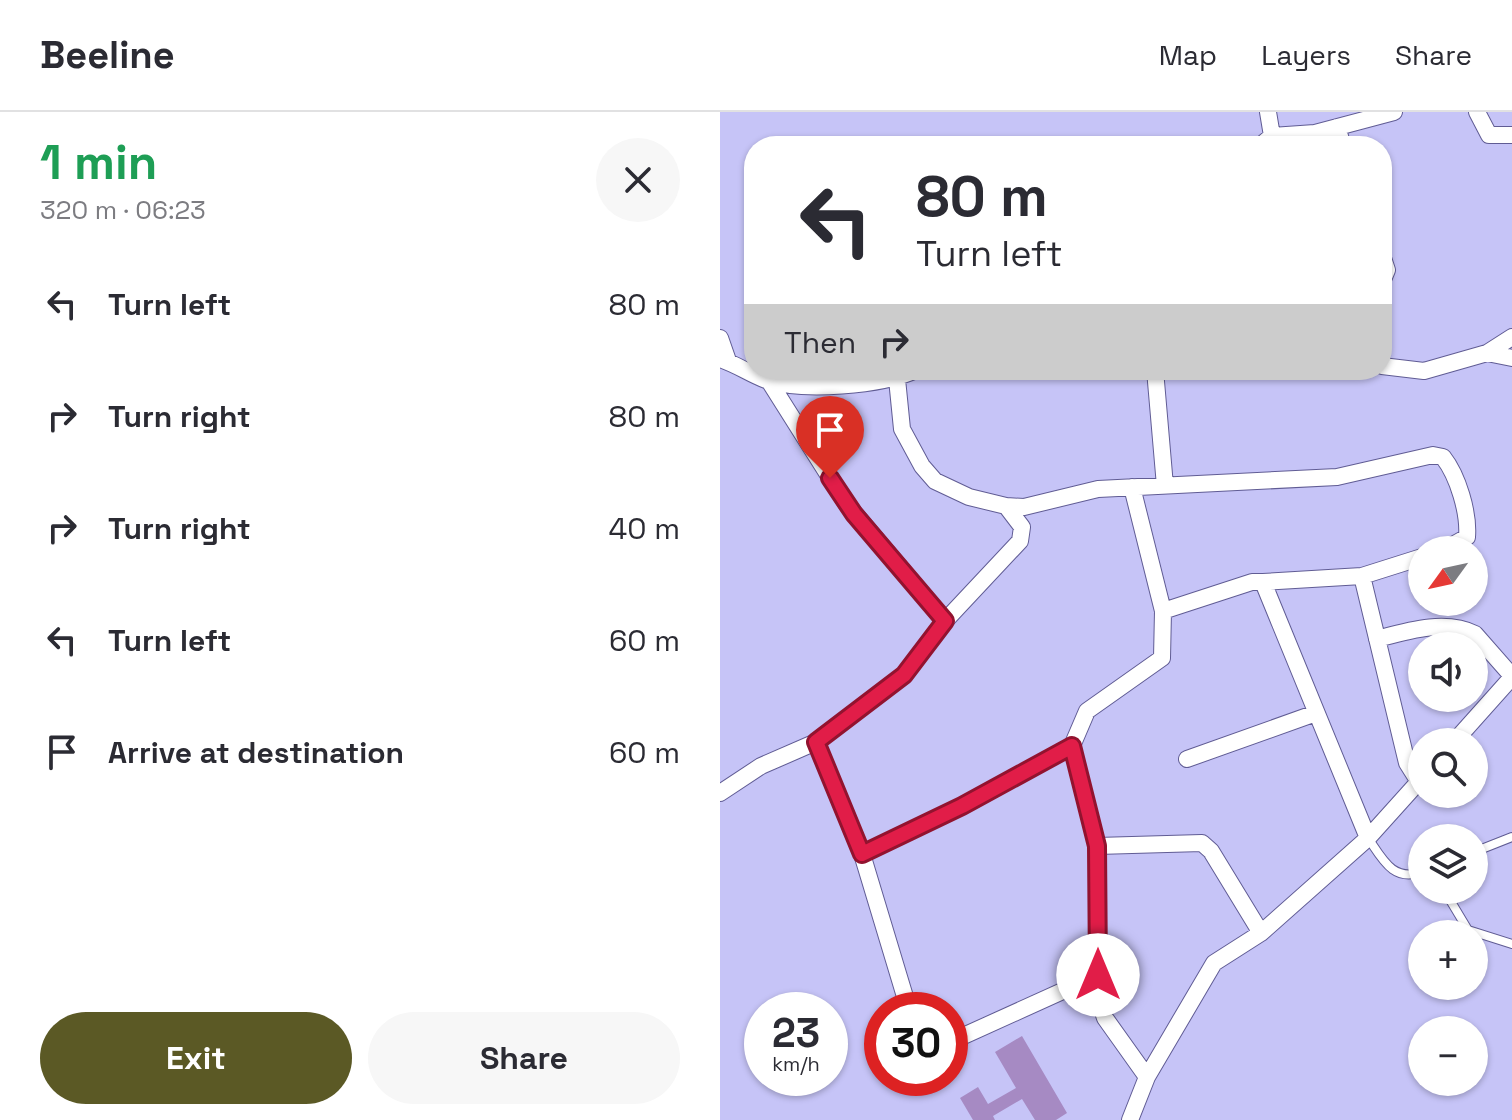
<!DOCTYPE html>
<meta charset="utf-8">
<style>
:root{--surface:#fff;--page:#f7f7f7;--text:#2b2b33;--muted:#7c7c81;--line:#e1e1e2;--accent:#5b5925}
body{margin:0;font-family:"Space Grotesk",sans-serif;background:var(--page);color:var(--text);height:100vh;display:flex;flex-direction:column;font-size:30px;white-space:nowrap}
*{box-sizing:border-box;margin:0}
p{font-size:26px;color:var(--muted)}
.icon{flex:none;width:44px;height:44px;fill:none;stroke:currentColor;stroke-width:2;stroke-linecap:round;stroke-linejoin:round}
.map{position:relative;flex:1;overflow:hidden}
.drawer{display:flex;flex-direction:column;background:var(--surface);width:720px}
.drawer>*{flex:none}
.hud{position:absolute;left:24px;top:24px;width:648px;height:244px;border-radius:32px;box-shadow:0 2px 6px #0004;background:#fff;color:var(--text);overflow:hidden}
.needle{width:52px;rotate:237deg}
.buttons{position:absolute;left:688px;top:424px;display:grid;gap:16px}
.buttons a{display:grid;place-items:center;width:80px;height:80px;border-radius:50%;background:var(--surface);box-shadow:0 2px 6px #0004;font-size:40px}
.speed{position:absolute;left:24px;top:880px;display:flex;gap:16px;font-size:40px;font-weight:700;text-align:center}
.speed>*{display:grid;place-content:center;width:104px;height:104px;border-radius:50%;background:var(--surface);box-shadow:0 2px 6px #0004;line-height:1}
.speed small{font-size:20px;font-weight:400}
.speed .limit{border:12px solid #d22;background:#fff;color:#111}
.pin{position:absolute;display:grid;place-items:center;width:68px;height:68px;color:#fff;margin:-82px -34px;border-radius:50% 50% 50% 0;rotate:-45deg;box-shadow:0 0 8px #0007}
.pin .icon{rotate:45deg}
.me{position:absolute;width:88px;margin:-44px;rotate:0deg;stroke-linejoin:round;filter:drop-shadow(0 0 6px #0008)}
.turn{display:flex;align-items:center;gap:28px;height:168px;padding:0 40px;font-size:36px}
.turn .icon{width:104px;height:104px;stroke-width:2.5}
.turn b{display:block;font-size:56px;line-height:68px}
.then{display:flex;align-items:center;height:76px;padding:0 40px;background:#0003;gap:16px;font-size:30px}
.round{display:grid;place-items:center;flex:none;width:84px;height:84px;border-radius:42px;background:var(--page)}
.headline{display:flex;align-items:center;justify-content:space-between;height:136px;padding:0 40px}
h1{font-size:48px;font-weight:700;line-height:60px;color:#1e9e55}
.action{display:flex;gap:16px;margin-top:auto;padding:16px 40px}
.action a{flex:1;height:92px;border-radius:48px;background:var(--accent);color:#fff;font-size:32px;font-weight:700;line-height:92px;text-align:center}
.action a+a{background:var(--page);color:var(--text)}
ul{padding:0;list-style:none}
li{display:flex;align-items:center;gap:24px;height:112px;padding:0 40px}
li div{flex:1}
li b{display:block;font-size:30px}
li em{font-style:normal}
header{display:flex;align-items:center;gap:48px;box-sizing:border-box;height:112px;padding:0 40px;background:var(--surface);border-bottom:2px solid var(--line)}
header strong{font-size:38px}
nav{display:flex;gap:44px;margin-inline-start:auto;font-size:28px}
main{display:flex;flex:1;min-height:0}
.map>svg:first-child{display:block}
.building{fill:#a68ac3}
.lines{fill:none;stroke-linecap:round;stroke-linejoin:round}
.lane-casing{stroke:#605c94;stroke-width:10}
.street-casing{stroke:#605c94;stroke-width:18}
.lane{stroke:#fff;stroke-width:8}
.street{stroke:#fff;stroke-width:16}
.route-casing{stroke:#92132f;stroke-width:20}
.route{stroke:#e11d48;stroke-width:14}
</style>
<header>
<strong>Beeline</strong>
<nav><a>Map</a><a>Layers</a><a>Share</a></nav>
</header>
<main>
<section class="drawer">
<div class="headline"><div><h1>1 min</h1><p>320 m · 06:23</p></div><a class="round"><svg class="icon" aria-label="close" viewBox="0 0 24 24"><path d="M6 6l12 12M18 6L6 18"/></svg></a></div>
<ul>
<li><svg class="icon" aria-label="left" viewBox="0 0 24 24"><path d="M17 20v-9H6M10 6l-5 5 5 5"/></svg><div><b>Turn left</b></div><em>80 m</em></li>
<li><svg class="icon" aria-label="right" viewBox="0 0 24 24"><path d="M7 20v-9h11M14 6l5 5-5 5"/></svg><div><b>Turn right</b></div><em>80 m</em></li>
<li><svg class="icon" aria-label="right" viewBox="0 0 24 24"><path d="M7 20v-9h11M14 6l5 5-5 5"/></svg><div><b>Turn right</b></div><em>40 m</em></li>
<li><svg class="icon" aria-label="left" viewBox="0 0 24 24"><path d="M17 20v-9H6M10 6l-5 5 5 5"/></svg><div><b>Turn left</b></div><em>60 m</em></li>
<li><svg class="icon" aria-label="arrive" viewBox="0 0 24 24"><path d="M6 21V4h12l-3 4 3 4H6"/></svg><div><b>Arrive at destination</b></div><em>60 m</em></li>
</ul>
<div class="action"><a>Exit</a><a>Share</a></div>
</section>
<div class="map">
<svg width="792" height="1008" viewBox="0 0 792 1008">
<rect width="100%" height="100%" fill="#c6c4f7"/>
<path class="building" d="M302,924L347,1001L336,1008H315L302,987L273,1004L275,1008H253L240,986L258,975L268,992L296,976L275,940Z"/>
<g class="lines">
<defs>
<path id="lane" d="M648,726C663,748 673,770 702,760
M754,740L792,725
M724,778L748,818L792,832"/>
<path id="street" d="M757,0L769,23H792
M617,15L623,34
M552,24L595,21L674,0
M540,34L552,24L548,0
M662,143L667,158L662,170
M0,226L8,249
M767,241L792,225
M0,247C16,252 30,262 46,268C83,280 161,274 196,258
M662,254L704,259L767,241L792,246
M435,258L445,374
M177,267L182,317L202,354L215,369L249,385L286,394L304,395L378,377L617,365L713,343L723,345C738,364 749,401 747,425L724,438
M49,269L126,391L225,509
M412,375L443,499
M642,464L687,651L699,670
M543,470L642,464L702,445
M657,527C687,519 725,507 755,522L792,564
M96,630L142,742L189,898
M734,630L792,565
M467,647L596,601
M0,681L41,654L96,630L184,563L225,509L300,429L302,415L286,394
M377,734L482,731L491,739L541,821
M142,742L242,694L352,634
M230,930L378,863
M427,965L385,906L377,882V734L352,634L367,599L442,546L443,499L532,470H543L648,726
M410,1008L427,965L494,851L541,821L648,726L702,666"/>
</defs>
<use href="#lane" class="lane-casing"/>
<use href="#street" class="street-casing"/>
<use href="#lane" class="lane"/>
<use href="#street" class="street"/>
</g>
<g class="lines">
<defs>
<path id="route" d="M110,366L134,402L225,509L184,563L96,630L142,742L242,694L352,634L377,734L378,863"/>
</defs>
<use href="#route" class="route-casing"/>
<use href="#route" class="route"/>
</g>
</svg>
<div class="buttons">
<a><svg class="needle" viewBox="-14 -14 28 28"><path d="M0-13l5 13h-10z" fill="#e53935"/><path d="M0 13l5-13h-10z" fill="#7c7c81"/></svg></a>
<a><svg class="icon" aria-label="sound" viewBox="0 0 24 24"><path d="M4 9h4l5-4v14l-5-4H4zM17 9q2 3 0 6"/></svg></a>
<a><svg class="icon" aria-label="search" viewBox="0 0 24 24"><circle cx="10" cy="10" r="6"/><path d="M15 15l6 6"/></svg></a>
<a><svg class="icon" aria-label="layers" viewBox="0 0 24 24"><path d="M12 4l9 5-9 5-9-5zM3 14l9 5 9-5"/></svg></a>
<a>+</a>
<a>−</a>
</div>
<div class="speed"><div>23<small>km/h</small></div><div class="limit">30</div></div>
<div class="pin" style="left:110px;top:366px;background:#d93025"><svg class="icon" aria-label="arrive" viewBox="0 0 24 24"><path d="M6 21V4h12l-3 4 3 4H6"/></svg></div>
<svg class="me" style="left:378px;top:863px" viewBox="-20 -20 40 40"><circle r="19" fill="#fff"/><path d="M0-13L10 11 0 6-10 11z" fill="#e11d48"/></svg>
<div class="hud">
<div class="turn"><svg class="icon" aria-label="left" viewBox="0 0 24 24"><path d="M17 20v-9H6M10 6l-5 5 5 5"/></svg><div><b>80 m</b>Turn left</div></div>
<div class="then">Then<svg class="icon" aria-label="right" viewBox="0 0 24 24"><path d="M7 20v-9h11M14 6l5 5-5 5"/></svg></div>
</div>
</div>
</main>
